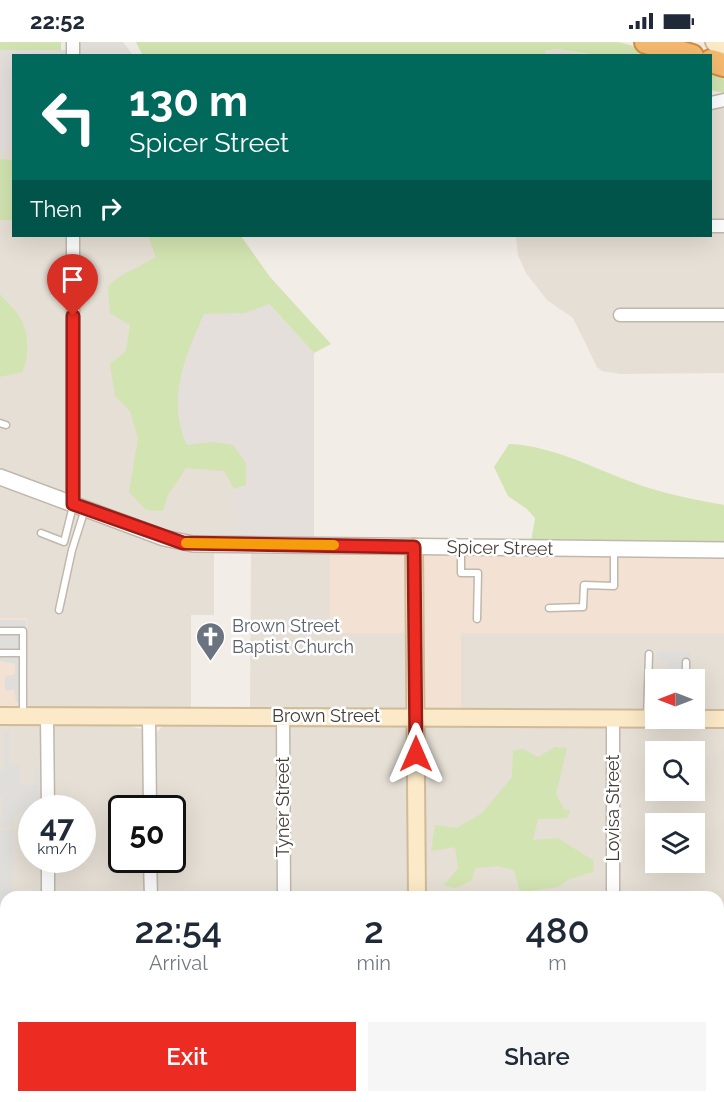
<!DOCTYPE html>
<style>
:root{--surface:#fff;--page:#f6f6f7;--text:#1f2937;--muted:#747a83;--accent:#ec2c23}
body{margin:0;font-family:Raleway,sans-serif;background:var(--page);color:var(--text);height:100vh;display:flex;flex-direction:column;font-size:22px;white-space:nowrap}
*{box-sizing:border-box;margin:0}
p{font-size:20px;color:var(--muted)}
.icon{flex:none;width:33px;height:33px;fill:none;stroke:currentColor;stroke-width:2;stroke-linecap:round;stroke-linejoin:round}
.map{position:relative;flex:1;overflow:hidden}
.panel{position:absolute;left:0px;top:849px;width:724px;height:212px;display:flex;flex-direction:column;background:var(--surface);border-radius:18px 18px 0 0;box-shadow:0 6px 24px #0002}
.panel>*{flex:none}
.hud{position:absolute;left:12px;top:12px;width:700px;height:183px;border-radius:0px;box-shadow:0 6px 24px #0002;background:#00695c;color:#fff;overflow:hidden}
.needle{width:39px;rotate:270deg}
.controls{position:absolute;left:645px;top:627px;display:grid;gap:12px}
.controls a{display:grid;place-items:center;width:60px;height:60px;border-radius:0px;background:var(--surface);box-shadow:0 6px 24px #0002;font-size:30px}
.speed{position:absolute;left:18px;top:753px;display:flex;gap:12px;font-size:30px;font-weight:700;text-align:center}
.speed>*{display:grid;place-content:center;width:78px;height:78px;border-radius:50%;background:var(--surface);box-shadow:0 6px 24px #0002;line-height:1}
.speed small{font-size:15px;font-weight:400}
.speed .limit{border:3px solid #111;border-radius:9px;background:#fff;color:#111}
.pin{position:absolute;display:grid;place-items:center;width:51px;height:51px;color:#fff;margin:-62px -26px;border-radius:50% 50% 50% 0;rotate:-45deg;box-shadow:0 0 6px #0007}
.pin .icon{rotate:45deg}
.me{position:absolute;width:66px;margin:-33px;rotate:0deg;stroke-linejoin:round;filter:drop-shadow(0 0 4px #0008)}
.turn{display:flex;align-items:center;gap:21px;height:126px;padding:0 18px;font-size:27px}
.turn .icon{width:78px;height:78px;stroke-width:2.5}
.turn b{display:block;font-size:42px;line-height:51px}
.then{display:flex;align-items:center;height:57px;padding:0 18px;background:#0003;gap:12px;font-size:22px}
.eta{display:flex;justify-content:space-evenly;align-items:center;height:102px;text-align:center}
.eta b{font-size:36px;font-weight:600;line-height:42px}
.primary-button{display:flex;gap:12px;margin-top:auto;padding:12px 18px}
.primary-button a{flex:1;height:69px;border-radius:0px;background:var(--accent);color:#fff;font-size:24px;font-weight:600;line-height:69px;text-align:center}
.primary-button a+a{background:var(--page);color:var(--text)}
.status{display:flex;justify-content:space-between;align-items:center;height:42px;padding:0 30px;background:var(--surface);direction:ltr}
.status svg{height:16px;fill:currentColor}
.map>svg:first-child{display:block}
.residential{fill:#e6dfd5;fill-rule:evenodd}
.commercial{fill:#f3e2d3}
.industrial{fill:#e4dfdb}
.green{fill:#d2e4b1}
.parking{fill:#e0dedb}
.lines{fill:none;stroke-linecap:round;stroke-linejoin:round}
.service-casing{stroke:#c0b7ad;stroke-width:9}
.minor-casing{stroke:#c0b7ad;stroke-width:15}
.tertiary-casing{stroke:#c0b7ad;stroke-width:18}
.secondary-casing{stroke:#cfbb98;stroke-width:20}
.motorway-casing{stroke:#d38d3f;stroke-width:26}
.service{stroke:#fff;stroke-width:6}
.minor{stroke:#fff;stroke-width:12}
.tertiary{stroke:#fff;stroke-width:15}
.secondary{stroke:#fbe9c7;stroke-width:16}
.motorway{stroke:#f5ba6f;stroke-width:22}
.route-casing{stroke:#991d17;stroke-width:15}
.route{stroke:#ec2c23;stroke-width:10}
.slow{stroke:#f59e0b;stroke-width:10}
.labels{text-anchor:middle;stroke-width:5;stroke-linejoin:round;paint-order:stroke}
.street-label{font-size:18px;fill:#443d36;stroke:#fff}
.worship-label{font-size:18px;fill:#5b616d;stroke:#fff;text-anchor:start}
</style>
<div class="status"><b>22:52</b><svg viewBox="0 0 49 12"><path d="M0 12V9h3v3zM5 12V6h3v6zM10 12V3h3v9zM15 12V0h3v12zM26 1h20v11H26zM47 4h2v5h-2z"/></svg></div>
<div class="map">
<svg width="724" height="1060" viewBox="0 0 724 1060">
<rect width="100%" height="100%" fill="#f2ede6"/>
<path class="residential" d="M558,7L596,14H520Z
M724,65V180H711V68Z
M0,106H13L14,194H67L68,446L62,451L0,429Z
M711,187H724V268L619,278L724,279V331L620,332L602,329L597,325L573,276L547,258L526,231L518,213L516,194H711Z
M78,194H164L234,411V497L180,494L82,458L80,454Z
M0,444L169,505L214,510V573H191V667L28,668L27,576H0Z
M251,510H330V590L408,591V665L403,668H250Z
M461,591H724V669H695L694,638H656L655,669L461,668Z
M0,681H36L41,687L42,766H32V818H43V855H6V897H0Z
M57,681H113L142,687L144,766H122V818H144V855H53V818H82V766H52V685Z
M195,682L273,683L276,687L277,855H156V818H172V766H156L155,692L163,684Z
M426,682L604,684L606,690L607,855H421L422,684Z
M291,683H405L408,686L409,855H289V685Z
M724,683V889H719L718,855H618V687L621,684ZM656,710H694V748H656ZM656,782H694V820H656Z
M718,902L722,906L724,1060H528V1055L718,1054Z
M0,910H6V1054H145V1060H0Z
M411,1054V1060H158V1055Z
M423,1055H523V1060H423Z"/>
<path class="commercial" d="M330,510L406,514L408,591H330Z
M426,512L724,515V591H461V668L424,667L420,516Z
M0,576H27L28,668L0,667Z"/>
<path class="industrial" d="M78,0H123L133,13L78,14Z
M0,8H67V13L14,14L13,106H0Z
M265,258L314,311V498L234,497V412L168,411L167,259Z"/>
<path class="green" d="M0,0H61V8H0Z
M136,0H618L670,13H595L558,7L545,9V14H186C171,10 159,13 143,14Z
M711,25L724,29V51L711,48Z
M0,117L13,118V178H0Z
M148,194H241L270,235L331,302L314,311L269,262L245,271L204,272C185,314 166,358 187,403L212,400L233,403L246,421V443L234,447L224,429L186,426L168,453L163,469L146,468L129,450L138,396L130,369L115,354L110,322L126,309L130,283L110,271L108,245C120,231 139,226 156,215Z
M0,252C6,260 14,266 19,274C29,289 30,315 22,330L0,335Z
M509,402C552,404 589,424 629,439C659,451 692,457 724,463V502L531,500L535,476L527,467L508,454L494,425Z
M555,705L567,706L556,752L564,767L570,769L567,776L538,777L533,798L558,796L594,819L593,830L569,837L558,845L520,850L514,828L496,824L476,826L471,839L455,846L444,843L458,826L455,805L431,809L435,783L457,786L482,771L512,735L513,709L523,707L538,715Z
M719,1015L724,1016V1060H694L693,1055L718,1054Z
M205,1054H359V1055L354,1060H198Z
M538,1054H648V1055L643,1060H538Z
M450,1055V1054L486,1055L485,1060H452Z"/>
<path class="parking" d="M0,578H26L27,660H16L14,648H5V635L15,632V622L0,619Z
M691,609L689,637H667V618L657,617V610Z
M4,688L9,689V722H20V743H34L35,727H39L40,766H32L31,771L13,772V785H0L3,753H0V728H4Z
M0,788H13L12,855H6V871L0,869Z
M0,946H6V969H0Z"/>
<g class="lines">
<defs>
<path id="service" d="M0,381L6,383
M41,491L64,500L73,464
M461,505V531H478L477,577
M549,566L583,565L584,543L614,544V507
M59,568L72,508L85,467
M0,589H23V611
M0,611H23V674
M686,638V620
M647,676L649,612"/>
<path id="minor" d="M73,0V14
M711,61L724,58
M711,184H724
M73,194V462
M620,273H724
M283,674L284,855
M47,675L48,766
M149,676L150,766
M48,818V855
M150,818L151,855
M613,855V677
M718,895H724
M0,902H6
M152,1054V1060
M525,1054V1060"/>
<path id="tertiary" d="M0,435L164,496L193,502L724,508"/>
<path id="secondary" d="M714,0L724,13
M414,505L417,855
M0,674L724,677
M418,1054V1060"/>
<path id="motorway" d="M646,0L692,14
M711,19L724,23"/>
</defs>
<use href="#service" class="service-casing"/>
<use href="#minor" class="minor-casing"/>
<use href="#tertiary" class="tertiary-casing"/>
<use href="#secondary" class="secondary-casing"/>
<use href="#motorway" class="motorway-casing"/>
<use href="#service" class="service"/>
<use href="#minor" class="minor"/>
<use href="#tertiary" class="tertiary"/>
<use href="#secondary" class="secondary"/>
<use href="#motorway" class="motorway"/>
</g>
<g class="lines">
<defs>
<path id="route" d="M73,274V462L183,501L414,505L416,712"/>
</defs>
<use href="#route" class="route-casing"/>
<use href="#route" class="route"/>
<path class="slow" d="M186,501L334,503"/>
</g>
<defs>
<symbol id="church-pin" viewBox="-11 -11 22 30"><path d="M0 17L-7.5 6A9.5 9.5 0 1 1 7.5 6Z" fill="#6b7280" stroke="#fff"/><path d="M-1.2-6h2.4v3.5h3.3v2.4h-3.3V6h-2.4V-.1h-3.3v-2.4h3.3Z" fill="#fff"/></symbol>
</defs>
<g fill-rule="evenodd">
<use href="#church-pin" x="194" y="578" width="33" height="45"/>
</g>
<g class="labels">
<g class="street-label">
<text transform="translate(500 506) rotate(1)" y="6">Spicer Street</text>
<text x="326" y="680">Brown Street</text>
<text transform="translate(283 765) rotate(-90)" y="6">Tyner Street</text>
<text transform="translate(613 766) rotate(-90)" y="6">Lovisa Street</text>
</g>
<g class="worship-label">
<text x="232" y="590">Brown Street<tspan x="232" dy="21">Baptist Church</tspan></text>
</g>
</g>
</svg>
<div class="controls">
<a><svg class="needle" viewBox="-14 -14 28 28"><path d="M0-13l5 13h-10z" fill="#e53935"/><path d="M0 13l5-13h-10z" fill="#747a83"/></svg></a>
<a><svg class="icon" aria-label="search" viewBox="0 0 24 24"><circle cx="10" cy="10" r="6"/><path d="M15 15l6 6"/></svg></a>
<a><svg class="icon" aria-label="layers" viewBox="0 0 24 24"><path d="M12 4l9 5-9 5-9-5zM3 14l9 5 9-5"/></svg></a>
</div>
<div class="speed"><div>47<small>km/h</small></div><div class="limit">50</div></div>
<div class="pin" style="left:73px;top:274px;background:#d93025"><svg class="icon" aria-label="arrive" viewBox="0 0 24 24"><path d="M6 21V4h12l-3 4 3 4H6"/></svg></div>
<svg class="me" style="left:416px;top:712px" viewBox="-20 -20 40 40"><path d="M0-17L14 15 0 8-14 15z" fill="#ec2c23" stroke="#fff" stroke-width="4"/></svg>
<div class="hud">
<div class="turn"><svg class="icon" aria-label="left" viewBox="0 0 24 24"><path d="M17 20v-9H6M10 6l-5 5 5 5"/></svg><div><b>130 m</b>Spicer Street</div></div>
<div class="then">Then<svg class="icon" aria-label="right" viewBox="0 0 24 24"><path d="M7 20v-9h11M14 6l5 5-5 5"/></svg></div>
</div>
<section class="panel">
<div class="eta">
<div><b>22:54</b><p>Arrival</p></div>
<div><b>2</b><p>min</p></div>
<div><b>480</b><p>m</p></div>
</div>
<div class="primary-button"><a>Exit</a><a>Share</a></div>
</section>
</div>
